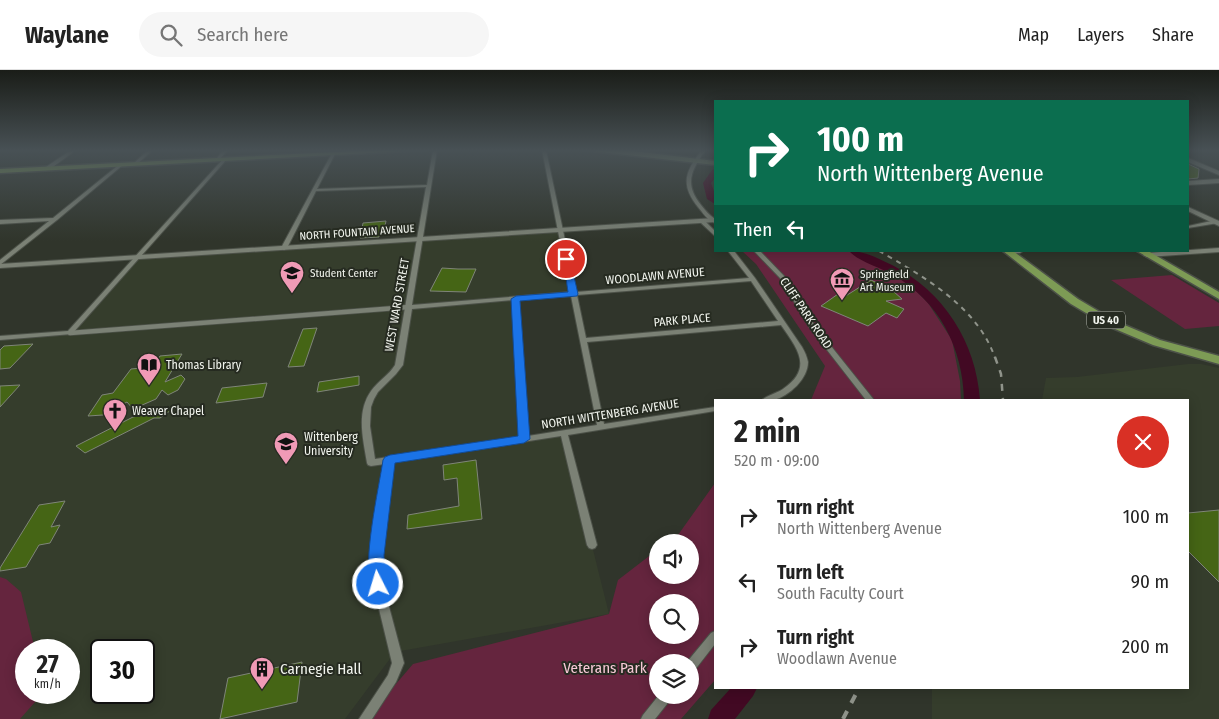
<!DOCTYPE html>
<meta charset="utf-8">
<style>
:root{--surface:#fff;--page:#f6f6f6;--text:#222;--muted:#767676;--line:#e0e0e0}
body{margin:0;font-family:"Fira Sans Condensed",sans-serif;background:var(--page);color:var(--text);height:100vh;display:flex;flex-direction:column;font-size:19px;white-space:nowrap}
*{box-sizing:border-box;margin:0}
p{font-size:16px;color:var(--muted)}
.icon{flex:none;width:28px;height:28px;fill:none;stroke:currentColor;stroke-width:2;stroke-linecap:round;stroke-linejoin:round}
.map{position:relative;flex:1;overflow:hidden}
.drawer{position:absolute;left:714px;top:329px;width:475px;height:290px;display:flex;flex-direction:column;background:var(--surface);border-radius:0px;box-shadow:0 2px 12px #0003}
.drawer>*{flex:none}
.banner{position:absolute;left:714px;top:30px;width:475px;height:152px;border-radius:0px;box-shadow:0 2px 12px #0003;background:#0b6e4f;color:#fff;overflow:hidden}
.fabs{position:absolute;left:649px;top:464px;display:grid;gap:10px}
.fabs a{display:grid;place-items:center;width:50px;height:50px;border-radius:50%;background:var(--surface);box-shadow:0 2px 12px #0003;font-size:25px}
.speed{position:absolute;left:15px;top:569px;display:flex;gap:10px;font-size:25px;font-weight:700;text-align:center}
.speed>*{display:grid;place-content:center;width:65px;height:65px;border-radius:50%;background:var(--surface);box-shadow:0 2px 12px #0003;line-height:1}
.speed small{font-size:12px;font-weight:400}
.speed .limit{border:2px solid #111;border-radius:8px;background:#fff;color:#111}
.pin{position:absolute;display:grid;place-items:center;width:42px;height:42px;color:#fff;margin:-21px;border:2px solid #fff;border-radius:50%;box-shadow:0 1px 5px #0007}
.me{position:absolute;width:55px;margin:-28px;rotate:355deg;stroke-linejoin:round;filter:drop-shadow(0 0 4px #0008)}
.turn{display:flex;align-items:center;gap:18px;height:105px;padding:0 20px;font-size:22px}
.turn .icon{width:65px;height:65px;stroke-width:2.5}
.turn b{display:block;font-size:35px;line-height:42px}
.then{display:flex;align-items:center;height:48px;padding:0 20px;background:#0003;gap:10px;font-size:19px}
.round{display:grid;place-items:center;flex:none;width:52px;height:52px;border-radius:26px;background:var(--page)}
.summary{display:flex;align-items:center;justify-content:space-between;height:85px;padding:0 20px}
h1{font-size:30px;font-weight:700;line-height:38px}
ul{padding:0;list-style:none}
li{display:flex;align-items:center;gap:15px;height:65px;padding:0 20px}
li div{flex:1}
li b{display:block;font-size:19px}
li em{font-style:normal}
header{display:flex;align-items:center;gap:30px;box-sizing:border-box;height:70px;padding:0 25px;background:var(--surface);border-bottom:1px solid var(--line)}
header strong{font-size:24px}
nav{display:flex;gap:28px;margin-inline-start:auto;font-size:18px}
.search{width:350px;height:45px;background:var(--page);display:flex;align-items:center;gap:12px;box-sizing:border-box;padding:0 18px;border-radius:28px;color:var(--muted);font-size:19px}
.map>svg:first-child{display:block}
.built{fill:#353d2c;fill-rule:evenodd}
.green{fill:#65253e;fill-rule:evenodd}
.lines{fill:none;stroke-linecap:round;stroke-linejoin:round}
.river{fill:#420923;fill-rule:evenodd}
.building{fill:#456515;stroke:#7f8579}
.pedestrian-casing{stroke:#4c5148;stroke-width:6}
.minor-casing{stroke:#4c5148;stroke-width:2}
.tertiary-casing{stroke:#4c5148;stroke-width:2}
.secondary-casing{stroke:#4c5148;stroke-width:3}
.primary-casing{stroke:#4c5148;stroke-width:3}
.pedestrian{stroke:#7b8175;stroke-width:4.5}
.minor{fill:#7b8175;fill-rule:evenodd}
.tertiary{fill:#7b8175;fill-rule:evenodd}
.secondary{fill:#7c8e65;fill-rule:evenodd}
.primary{fill:#7d9b55;fill-rule:evenodd}
.rail-far2{stroke:#8f938a;stroke-width:2;stroke-dasharray:5 5;stroke-linecap:butt}
.rail-far1{stroke:#8f938a;stroke-width:2.5;stroke-dasharray:7 7;stroke-linecap:butt}
.rail{stroke:#8f938a;stroke-width:4;stroke-dasharray:9 9;stroke-linecap:butt}
.route{fill:#1a73e8;stroke:#114b97}
.labels{text-anchor:middle;stroke-width:4;stroke-linejoin:round;paint-order:stroke}
.far-street-label{font-size:11px;fill:#f2f5ee;stroke:#262b21}
.far-poi-label{font-size:11px;fill:#f2f5ee;stroke:#262b21;text-anchor:start}
.shield{fill:#262b21;stroke:#b5b8b0;stroke-width:1}
.shield-label{font-size:11px;font-weight:bold;fill:#f2f5ee}
.street-label{font-size:12px;fill:#f2f5ee;stroke:#262b21}
.poi-label{font-size:12px;fill:#f2f5ee;stroke:#262b21;text-anchor:start}
.near-park-label{font-size:15px;fill:#f8c9d7;stroke:#262b21}
.near-poi-label{font-size:15px;fill:#f2f5ee;stroke:#262b21;text-anchor:start}
</style>
<header>
<strong>Waylane</strong>
<div class="search"><svg class="icon" aria-label="search" viewBox="0 0 24 24"><circle cx="10" cy="10" r="6"/><path d="M15 15l6 6"/></svg>Search here</div>
<nav><a>Map</a><a>Layers</a><a>Share</a></nav>
</header>
<div class="map">
<svg width="1219" height="649" viewBox="0 0 1219 649">
<rect width="100%" height="100%" fill="#30352b"/>
<path class="built" d="M560,160L574,224L516,229L524,369L564,363L609,544L395,582L345,649H0V268L70,263L137,187ZM26,580H69V622H26ZM101,580H144V622H101Z
M1188,294H1201L1219,298V649H932V618H1188V330H1042L1046,308L1077,307Z"/>
<path class="green" d="M742,181H849L892,203L910,215L928,233L952,270L960,311L961,330H811L825,296L756,194Z
M1172,205L1219,233V256L1185,259L1111,210Z
M715,413V610L681,649H366L413,594L609,544L618,510L657,480L658,505H690V472H668L678,465ZM658,532H690V565H658ZM658,592H690V625H658Z
M0,507L6,509L21,522L35,580H26V622L43,623L20,649H0Z"/>
<g class="lines">
<path class="river" d="M715,99V108L711,113L715,124V134L707,129L703,113L712,100Z
M849,181C865,181 877,188 892,195C944,222 976,272 980,330H964C963,278 939,231 893,205C880,197 859,192 849,181Z
M731,618H757L753,626L735,649H708L711,640Z"/>
</g>
<path class="building" d="M1188,94L1199,99L1198,108L1188,109Z
M386,151L384,160H381L379,167L360,168L363,153Z
M442,198L458,199H476L466,222L430,221Z
M871,210L893,221L902,229L886,231L904,239L897,248L886,243L868,256L821,236L838,224L844,227Z
M317,258L304,296L288,297L303,259Z
M33,274L10,298L0,299V280L4,276Z
M182,284L165,312L181,305L185,309L178,320L168,325L162,320L156,329L133,339L127,332L103,345L88,346L102,325L113,323L131,299L153,297L160,286Z
M359,306V315L317,322L319,312Z
M267,313L263,327L216,333L222,318Z
M20,315L0,337V316Z
M174,338L160,348H154L85,383L76,376L133,347Z
M476,390L482,449L407,459L408,445L459,436L457,408L444,410L443,395Z
M65,431L51,457L60,455L50,473L39,475L26,497L0,501V498L39,435Z
M1219,440V512L1188,481V443Z
M302,592L297,632L220,649L228,608Z"/>
<g class="lines">
<defs>
<path id="pedestrian" d="M70,263L409,237"/>
<path id="minor" d="M71,80H76L50,99H46V97Z
M148,80H153L136,95H134V93Z
M223,80H228L219,90H217V88Z
M433,80H437L412,235L570,222L542,80H546L576,222L749,208L728,181H734L755,208L802,277C805,282 807,287 808,292C808,309 789,326 774,330C771,331 766,330 762,330C768,325 777,323 783,319C814,298 797,278 781,255L587,272L604,354L715,337V341L568,365L597,475L595,478L592,479L589,478L587,475L561,366L394,392L380,494L383,514L404,593L396,612L372,649H359L388,605L392,593L373,514L370,494L385,394L371,396L368,395L367,393C363,369 356,342 371,321C378,311 389,305 395,295L426,117L316,121L287,178L284,180L281,178L332,83L335,84L317,119L427,115ZM751,211L778,251L586,268L577,225ZM571,226L597,355L528,366L519,230ZM513,230L520,367L375,389L370,356L371,337L374,329L378,322L396,304L403,295L412,239Z
M702,80H706C691,100 684,114 701,135C705,140 709,145 715,149V153C707,150 703,143 698,137C680,115 685,101 702,80Z
M224,88L227,89L72,264L0,270V266L68,261Z
M121,93L124,94L57,150L0,195V190L49,151L0,154V150L53,148Z
M700,150H704L715,161V166L700,152Z
M1216,150L1219,152L1218,153L1188,158V156Z
M754,181H760L784,206L815,256L874,330H866L810,258L780,208Z
M1006,181H1023L1020,183L1008,184L1006,183Z
M715,561V574L694,601L690,602V592H687L711,563Z
M659,625H673L671,629L655,649H641L643,645Z"/>
<path id="tertiary" d="M1188,88L1219,101V105L1188,92Z
M1219,109V113L1188,115V111Z
M1188,137L1219,151V156L1188,141Z
M715,148V152L0,198V194Z
M1219,178V182L1147,187L1143,185L1147,183Z"/>
<path id="secondary" d="M583,80H625L715,91V95Z"/>
<path id="primary" d="M373,80H426L0,103V99Z
M1003,181H1013L1078,229L1115,251L1160,270L1219,286V294L1153,275L1108,256L1071,234Z
M1137,181H1148L1219,222V229Z"/>
</defs>
<use href="#pedestrian" class="pedestrian-casing"/>
<use href="#minor" class="minor-casing"/>
<use href="#tertiary" class="tertiary-casing"/>
<use href="#secondary" class="secondary-casing"/>
<use href="#primary" class="primary-casing"/>
<use href="#pedestrian" class="pedestrian"/>
<use href="#minor" class="minor"/>
<use href="#tertiary" class="tertiary"/>
<use href="#secondary" class="secondary"/>
<use href="#primary" class="primary"/>
<path class="rail-far2" d="M879,181C923,206 978,237 995,288"/>
<path class="rail-far1" d="M995,287L1001,304L1003,330"/>
<path class="rail" d="M843,649L859,618"/>
</g>
<linearGradient id="sky" x2="0" y2="1"><stop stop-color="#1a1d18"/><stop offset="0.47" stop-color="#485155"/><stop offset="1" stop-color="#485155" stop-opacity="0"/></linearGradient>
<rect width="1219" height="171" fill="url(#sky)"/>
<path class="route" d="M563,187L570,189L578,224L577,226L520,231L530,369L524,373L395,393L384,485L385,514L383,519L378,521L372,519C361,495 379,418 383,390L385,387L390,385L518,366L511,229L516,226L568,222Z"/>
<defs>
<symbol id="university-pin" viewBox="-11 -11 22 30"><path d="M0 17L-7.5 6A9.5 9.5 0 1 1 7.5 6Z" fill="#f09ab6" stroke="#262b21"/><path d="M0-5L7-2L0 1L-7-2ZM-4 1L0 2.5L4 1V4Q0 6-4 4Z" fill="#111"/></symbol>
<symbol id="museum-pin" viewBox="-11 -11 22 30"><path d="M0 17L-7.5 6A9.5 9.5 0 1 1 7.5 6Z" fill="#f09ab6" stroke="#262b21"/><path d="M0-6L6-3V-2H-6V-3ZM-5-1h2V3h-2ZM-1-1h2V3h-2ZM3-1h2V3H3ZM-6 4H6V6H-6Z" fill="#111"/></symbol>
<symbol id="library-pin" viewBox="-11 -11 22 30"><path d="M0 17L-7.5 6A9.5 9.5 0 1 1 7.5 6Z" fill="#f09ab6" stroke="#262b21"/><path d="M-6-4Q-3-5.5-.7-3.5V5Q-3 3-6 4ZM6-4Q3-5.5 .7-3.5V5Q3 3 6 4Z" fill="#111"/></symbol>
<symbol id="church-pin" viewBox="-11 -11 22 30"><path d="M0 17L-7.5 6A9.5 9.5 0 1 1 7.5 6Z" fill="#f09ab6" stroke="#262b21"/><path d="M-1.2-6h2.4v3.5h3.3v2.4h-3.3V6h-2.4V-.1h-3.3v-2.4h3.3Z" fill="#111"/></symbol>
<symbol id="building-pin" viewBox="-11 -11 22 30"><path d="M0 17L-7.5 6A9.5 9.5 0 1 1 7.5 6Z" fill="#f09ab6" stroke="#262b21"/><path d="M-4-6H4V6H1V3H-1V6H-4ZM-2.5-4.3h1.7v1.8h-1.7ZM.8-4.3h1.7v1.8H.8ZM-2.5-1h1.7V.8h-1.7ZM.8-1h1.7V.8H.8Z" fill="#111"/></symbol>
</defs>
<g fill-rule="evenodd">
<use href="#university-pin" x="278" y="189" width="28" height="38"/>
<use href="#museum-pin" x="828" y="196" width="28" height="38"/>
<use href="#library-pin" x="135" y="281" width="28" height="38"/>
<use href="#church-pin" x="101" y="327" width="28" height="38"/>
<use href="#university-pin" x="272" y="360" width="28" height="38"/>
<use href="#building-pin" x="248" y="585" width="28" height="38"/>
</g>
<g class="labels">
<g class="far-street-label">
<text transform="translate(357 162) rotate(-4)" y="4">NORTH FOUNTAIN AVENUE</text>
</g>
<g class="far-poi-label">
<text x="310" y="207">Student Center</text>
<text x="860" y="208">Springfield<tspan x="860" dy="13">Art Museum</tspan></text>
</g>
<rect class="shield" x="1087" y="241.5" width="38" height="17" rx="4"/>
<g class="shield-label">
<text x="1106" y="254">US 40</text>
</g>
<g class="street-label">
<text transform="translate(655 206) rotate(-5)" y="4">WOODLAWN AVENUE</text>
<text transform="translate(397 235) rotate(-80)" y="4">WEST WARD STREET</text>
<text transform="translate(806 243) rotate(56)" y="4">CLIFF PARK ROAD</text>
<text transform="translate(682 250) rotate(-5)" y="4">PARK PLACE</text>
<text transform="translate(610 344) rotate(-9)" y="4">NORTH WITTENBERG AVENUE</text>
</g>
<g class="poi-label">
<text x="166" y="299">Thomas Library</text>
<text x="132" y="345">Weaver Chapel</text>
<text x="304" y="371">Wittenberg<tspan x="304" dy="14">University</tspan></text>
</g>
<g class="near-park-label">
<text x="605" y="603">Veterans Park</text>
</g>
<g class="near-poi-label">
<text x="280" y="604">Carnegie Hall</text>
</g>
</g>
</svg>
<div class="fabs">
<a><svg class="icon" aria-label="sound" viewBox="0 0 24 24"><path d="M4 9h4l5-4v14l-5-4H4zM17 9q2 3 0 6"/></svg></a>
<a><svg class="icon" aria-label="search" viewBox="0 0 24 24"><circle cx="10" cy="10" r="6"/><path d="M15 15l6 6"/></svg></a>
<a><svg class="icon" aria-label="layers" viewBox="0 0 24 24"><path d="M12 4l9 5-9 5-9-5zM3 14l9 5 9-5"/></svg></a>
</div>
<div class="speed"><div>27<small>km/h</small></div><div class="limit">30</div></div>
<div class="pin" style="left:566px;top:189px;background:#d93025"><svg class="icon" aria-label="arrive" viewBox="0 0 24 24"><path d="M6 21V4h12l-3 4 3 4H6"/></svg></div>
<svg class="me" style="left:378px;top:514px" viewBox="-20 -20 40 40"><circle r="17" fill="#1a73e8" stroke="#fff" stroke-width="3"/><path d="M0-11L8 9 0 5-8 9z" fill="#fff"/></svg>
<div class="banner">
<div class="turn"><svg class="icon" aria-label="right" viewBox="0 0 24 24"><path d="M7 20v-9h11M14 6l5 5-5 5"/></svg><div><b>100 m</b>North Wittenberg Avenue</div></div>
<div class="then">Then<svg class="icon" aria-label="left" viewBox="0 0 24 24"><path d="M17 20v-9H6M10 6l-5 5 5 5"/></svg></div>
</div>
<section class="drawer">
<div class="summary"><div><h1>2 min</h1><p>520 m · 09:00</p></div><a class="round" style="background:#d93025;color:#fff"><svg class="icon" aria-label="close" viewBox="0 0 24 24"><path d="M6 6l12 12M18 6L6 18"/></svg></a></div>
<ul>
<li><svg class="icon" aria-label="right" viewBox="0 0 24 24"><path d="M7 20v-9h11M14 6l5 5-5 5"/></svg><div><b>Turn right</b><p>North Wittenberg Avenue</p></div><em>100 m</em></li>
<li><svg class="icon" aria-label="left" viewBox="0 0 24 24"><path d="M17 20v-9H6M10 6l-5 5 5 5"/></svg><div><b>Turn left</b><p>South Faculty Court</p></div><em>90 m</em></li>
<li><svg class="icon" aria-label="right" viewBox="0 0 24 24"><path d="M7 20v-9h11M14 6l5 5-5 5"/></svg><div><b>Turn right</b><p>Woodlawn Avenue</p></div><em>200 m</em></li>
</ul>
</section>
</div>
